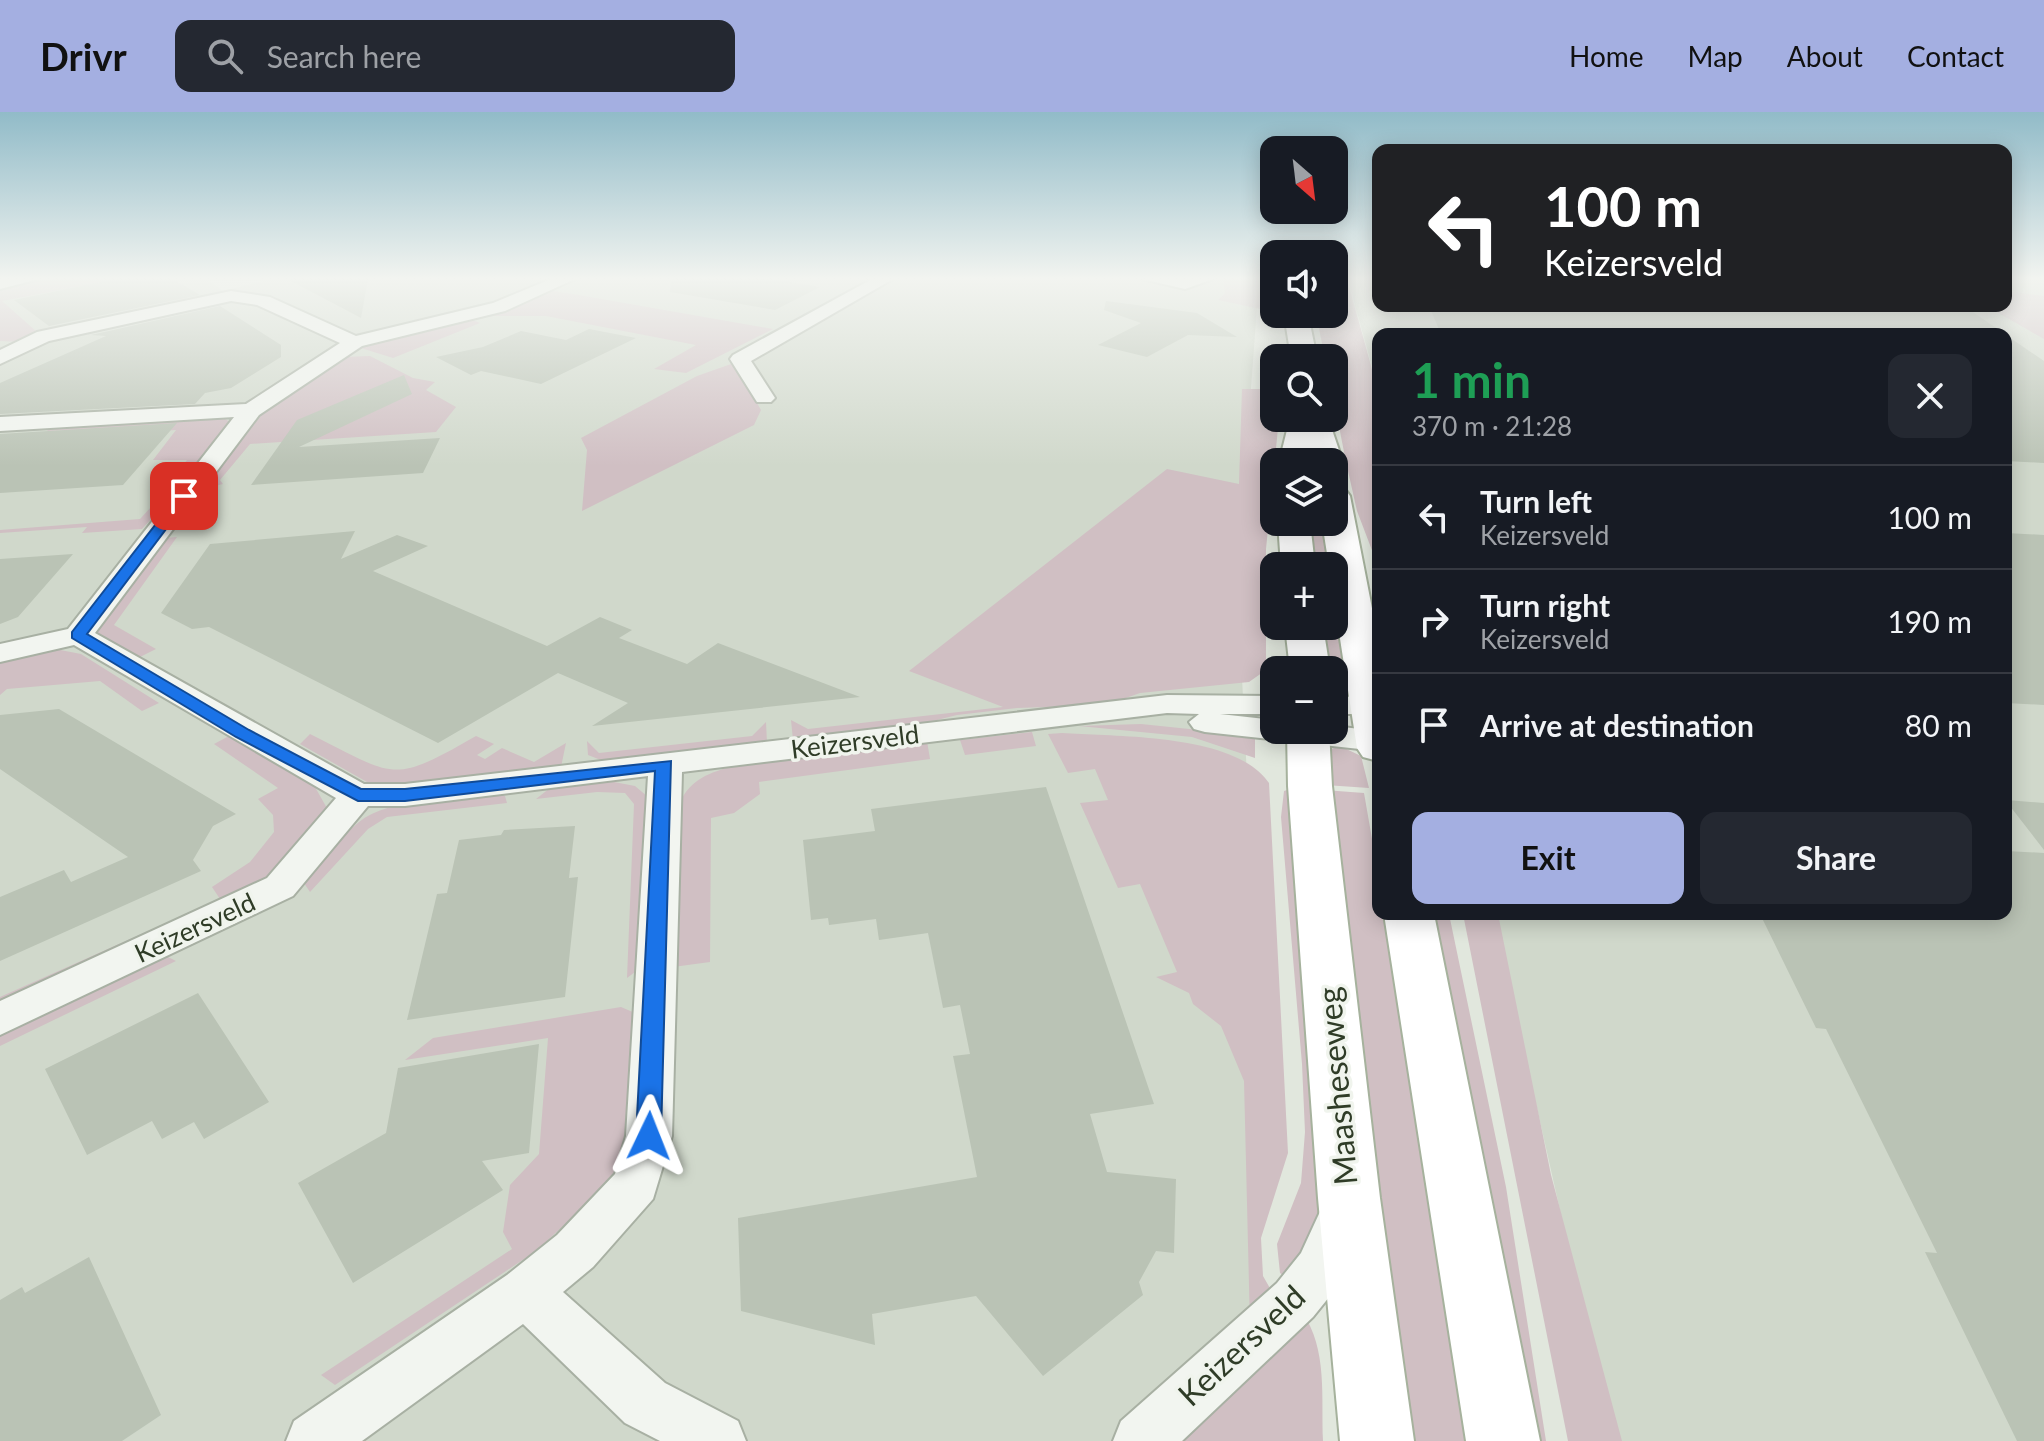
<!DOCTYPE html>
<meta charset="utf-8">
<style>
:root{--surface:#171b24;--page:#242831;--text:#f1f3f6;--muted:#9ea1a6;--line:#363941;--accent:#a4afe1}
body{margin:0;font-family:Lato,sans-serif;background:var(--page);color:var(--text);height:100vh;display:flex;flex-direction:column;font-size:30px;white-space:nowrap}
*{box-sizing:border-box;margin:0}
p{font-size:26px;color:var(--muted)}
.icon{flex:none;width:44px;height:44px;fill:none;stroke:currentColor;stroke-width:2;stroke-linecap:round;stroke-linejoin:round}
.map{position:relative;flex:1;overflow:hidden}
.panel{position:absolute;left:1372px;top:216px;width:640px;height:592px;display:flex;flex-direction:column;background:var(--surface);border-radius:16px;box-shadow:0 4px 20px #0003}
.panel>*{flex:none}
.banner{position:absolute;left:1372px;top:32px;width:640px;height:168px;border-radius:16px;box-shadow:0 4px 20px #0003;background:#202124;color:#fff;overflow:hidden}
.needle{width:52px;rotate:152deg}
.fabs{position:absolute;left:1260px;top:24px;display:grid;gap:16px}
.fabs a{display:grid;place-items:center;width:88px;height:88px;border-radius:16px;background:var(--surface);box-shadow:0 4px 20px #0003;font-size:40px}
.pin{position:absolute;display:grid;place-items:center;width:68px;height:68px;color:#fff;margin:-34px;border-radius:16px;box-shadow:0 4px 12px #0006}
.me{position:absolute;width:88px;margin:-44px;rotate:2deg;stroke-linejoin:round;filter:drop-shadow(0 0 6px #0008)}
.turn{display:flex;align-items:center;gap:28px;height:168px;padding:0 40px;font-size:36px}
.turn .icon{width:104px;height:104px;stroke-width:2.5}
.turn b{display:block;font-size:56px;line-height:68px}
.round{display:grid;place-items:center;flex:none;width:84px;height:84px;border-radius:16px;background:var(--page)}
.head{display:flex;align-items:center;justify-content:space-between;height:136px;padding:0 40px}
h1{font-size:48px;font-weight:700;line-height:60px;color:#1e9e55}
.button{display:flex;gap:16px;margin-top:auto;padding:16px 40px}
.button a{flex:1;height:92px;border-radius:16px;background:var(--accent);color:#111;font-size:32px;font-weight:700;line-height:92px;text-align:center}
.button a+a{background:var(--page);color:var(--text)}
ul{padding:0;list-style:none}
li{display:flex;align-items:center;gap:24px;height:104px;padding:0 40px;border-top:2px solid var(--line)}
li div{flex:1}
li b{display:block;font-size:30px}
li em{font-style:normal}
header{display:flex;align-items:center;gap:48px;box-sizing:border-box;height:112px;padding:0 40px;background:var(--accent);color:#111}
header strong{font-size:38px}
nav{display:flex;gap:44px;margin-inline-start:auto;font-size:28px}
.search{width:560px;height:72px;background:var(--page);display:flex;align-items:center;gap:20px;box-sizing:border-box;padding:0 28px;border-radius:16px;color:var(--muted);font-size:30px}
.map>svg:first-child{display:block}
.built{fill:#d0d8cb}
.green{fill:#d0bfc3}
.building{fill:#bac3b5}
.lines{fill:none;stroke-linecap:round;stroke-linejoin:round}
.minor-casing{stroke:#a8b0a3;stroke-width:4}
.major-casing{stroke:#a6b29d;stroke-width:4}
.minor{fill:#f2f5f0;fill-rule:evenodd}
.major{fill:#fff;fill-rule:evenodd}
.route{fill:#1a73e8;stroke:#114b97;stroke-width:2}
.labels{text-anchor:middle;stroke-width:7;stroke-linejoin:round;paint-order:stroke}
.street-label{font-size:26px;fill:#2f3c27;stroke:#f0f4ed}
.near-street-label{font-size:32px;fill:#2f3c27;stroke:#f0f4ed}
</style>
<header>
<strong>Drivr</strong>
<div class="search"><svg class="icon" aria-label="search" viewBox="0 0 24 24"><circle cx="10" cy="10" r="6"/><path d="M15 15l6 6"/></svg>Search here</div>
<nav><a>Home</a><a>Map</a><a>About</a><a>Contact</a></nav>
</header>
<div class="map">
<svg width="2044" height="1329" viewBox="0 0 2044 1329">
<rect width="100%" height="100%" fill="#e1e7dd"/>
<path class="built" d="M115,167H206L223,179L271,167H1255L1257,195L1237,466L1256,844L1259,1329H0V188Z
M1348,167H1378V194H2006V167H2044V1329H1612L1503,845L1483,802H2006V222H1378V277Z"/>
<path class="green" d="M52,167H118L2,189L37,220L21,230L0,229V175Z
M1223,167H1274V200L1218,188L1225,181Z
M1334,167H1347L1378,279V454L1357,399L1346,350L1334,289V246H1325L1316,202H1334Z
M552,179L573,182L773,217L686,261L654,257L696,233L546,204H493L499,198Z
M2006,179L2044,184V227L1986,194H2006Z
M470,207L480,211L393,246L361,236L367,230Z
M370,244L413,266L435,270L426,278L456,295L436,320L250,332L220,368L223,372L204,377L263,301L344,245Z
M734,251L761,298L754,313L582,399L587,338L581,326L697,264Z
M1242,277H1274V306H1279L1266,437V558L1249,570L1140,581L1106,593L1017,596L957,603L905,616L793,628L791,608L808,617L1003,595L909,559L1167,357L1239,372Z
M225,306L229,310L168,387L158,385L187,348H153L176,318L64,325L67,318L47,319L51,315Z
M152,394L162,395L142,417L82,421L87,415L0,421V418L140,407Z
M1303,410H1326L1334,454H1309Z
M177,425L114,513L156,537L138,546L95,521L166,426Z
M1334,457L1350,559L1323,557L1317,514H1334Z
M50,536L81,542L159,591L142,599L100,569L7,577L0,583V548Z
M766,610L767,631L606,650L588,643L587,629L599,641L752,624Z
M1141,612L1228,621L1255,627V646L1192,625L1079,614Z
M1032,620L1036,634L965,643L960,628Z
M1062,621C1117,625 1235,621 1269,671L1288,1041L1261,1126L1263,1164L1275,1185L1250,1214L1244,969L1221,914L1193,892L1189,881L1156,865L1177,860L1140,772L1118,776L1080,691L1108,688L1095,657L1068,661L1048,622Z
M310,622C396,665 391,673 476,624L494,632L477,643L485,647L502,636L534,650L566,631L561,655L404,673L367,670L300,632Z
M229,624L315,675L328,698L289,753L250,778L0,892V885L220,787L212,775L250,750L274,720L273,703L258,687L278,676L214,632Z
M927,629L930,647L759,670L760,682L734,701L711,706L710,850L673,855L680,690C692,666 709,661 734,654Z
M1340,634L1361,644L1369,676L1325,673L1326,639Z
M614,670L635,674L648,685L643,854L627,866L634,692L625,681L597,680L536,687L550,676Z
M1290,677L1324,1105L1295,1172L1280,1161L1277,1132L1301,1071L1305,1020L1302,952L1281,705L1284,679Z
M1324,678L1364,681L1378,761V802H1385L1477,1329H1401Z
M499,681L505,684L507,691L387,705L368,717L310,780L302,768C321,749 339,727 359,710C390,685 459,686 499,681Z
M1435,802H1449L1506,1075L1546,1329H1516L1494,1105Z
M1463,802H1498L1551,1063L1622,1329H1568Z
M162,842L176,849L0,934V919Z
M621,895L635,901L626,1035L615,1066L536,1139L335,1273L321,1263L512,1137L503,1120L510,1073L539,1042L548,926L405,948L433,926Z
M1302,1200C1328,1237 1321,1286 1323,1329H1170Z"/>
<path class="building" d="M115,167H173L200,183L49,214L14,188Z
M287,167H368L361,206L346,198Z
M671,167H773L820,175L775,198L670,180Z
M1106,189L1197,201L1237,225L1188,223L1147,245L1098,233L1141,211L1104,198Z
M220,194L281,233V245L231,276L205,281L195,292L0,302V271L106,224L91,223Z
M1429,194H1964L2005,222H1441Z
M589,217L636,226L541,272L481,259L471,263L436,245L483,235L521,219L566,228Z
M2006,223L2044,249V351L2006,349Z
M404,263L412,282L299,335L440,326L423,361L251,373L297,308Z
M177,311L123,373L0,381V322Z
M355,419L341,447L397,423L428,434L373,459L547,534L600,505L632,518L619,526L687,552L718,531L860,585L592,614L628,591L558,561L438,631L209,515L192,517L161,501L210,432Z
M2006,421L2044,423V593L2006,591Z
M73,442L18,505L0,512V447Z
M59,597L236,702L213,714L193,748L201,759L0,849V785L64,758L71,770L128,745L0,657V603Z
M1046,675L1154,992L1090,1002L1107,1060L1176,1067L1174,1141L1156,1139L1139,1170L1143,1183L1043,1264L976,1184L872,1202L875,1233L741,1199L738,1106L977,1065L953,944L970,942L960,893L943,896L928,821L879,828L876,807L829,813L828,806L811,808L803,728L875,719L871,697Z
M2006,688L2044,691V738L2006,689Z
M575,714L569,766L578,765L565,885L407,908L437,782L447,781L459,728L501,723L504,718Z
M2006,739L2044,741V1329H2017L1925,1140L1937,1141L1826,917L1816,916L1760,802H2006Z
M198,881L269,990L204,1027L194,1010L162,1027L152,1009L87,1043L45,957Z
M539,932L529,1041L482,1049L503,1078L353,1171L298,1071L386,1021L398,956Z
M89,1145L161,1303L122,1329H0V1188L22,1175L25,1181Z"/>
<g class="lines">
<defs>
<path id="minor" d="M0,167H39L0,177Z
M551,167H575L505,199L362,234L259,303L95,521L364,672H405L1167,583L1274,584V602H1220L1274,608V618H1334V614L1377,619L1378,639L1205,620L1194,617L1189,610L1199,602L1167,601L682,660L672,1024L653,1087L593,1155L563,1180L665,1271L738,1309L746,1329H660L625,1311L523,1212L362,1329H286L294,1309L507,1163L557,1123L615,1062L626,1024L648,664L405,694H368L293,784L0,923V889L267,766L336,686L74,533L0,550V532L68,517L234,305L0,319V305L246,292L340,231L257,193L231,189L49,229L0,252V238L37,220L231,179L270,185L356,224L493,191Z
M872,167H893L751,249L775,286L771,290H757L730,247L733,243Z
M1142,167H1213L1185,177Z
M1334,584L1378,586V602H1334Z
M1341,1084L1358,1091L1366,1106L1338,1174L1313,1205L1182,1329H1113L1121,1309L1277,1171L1301,1141L1324,1091Z"/>
<path id="major" d="M1284,202H1308L1317,246H1291Z
M1290,306H1328L1343,350L1339,356L1334,358V350H1313L1311,342L1309,350H1279Z
M1334,375L1345,377L1350,384L1378,527V649L1363,645L1357,636L1334,488V454H1329L1322,410H1334Z
M1278,410H1310L1315,454H1281Z
M1285,514H1323L1330,558H1290Z
M1287,618H1329L1332,674L1380,1086L1414,1329H1340L1318,1086L1288,674Z
M1384,802H1434L1540,1329H1466Z"/>
</defs>
<use href="#minor" class="minor-casing"/>
<use href="#major" class="major-casing"/>
<use href="#minor" class="minor"/>
<use href="#major" class="major"/>
</g>
<linearGradient id="sky" x2="0" y2="1"><stop stop-color="#91bbc8"/><stop offset="0.47" stop-color="#f2f4f0"/><stop offset="1" stop-color="#f2f4f0" stop-opacity="0"/></linearGradient>
<rect width="2044" height="354" fill="url(#sky)"/>
<path class="route" d="M184,380L191,384L87,522L249,618L361,677H405L671,649L661,1024L657,1031L649,1034L640,1031L636,1024L655,659L405,689H358L236,625L72,526V520L180,381Z"/>
<g class="labels">
<g class="street-label">
<text transform="translate(855 630) rotate(-7)" y="9">Keizersveld</text>
<text transform="translate(195 816) rotate(-25)" y="9">Keizersveld</text>
</g>
<g class="near-street-label">
<text transform="translate(1338 974) rotate(-95)" y="11">Maasheseweg</text>
<text transform="translate(1242 1234) rotate(-43)" y="11">Keizersveld</text>
</g>
</g>
</svg>
<div class="fabs">
<a><svg class="needle" viewBox="-14 -14 28 28"><path d="M0-13l5 13h-10z" fill="#e53935"/><path d="M0 13l5-13h-10z" fill="#9ea1a6"/></svg></a>
<a><svg class="icon" aria-label="sound" viewBox="0 0 24 24"><path d="M4 9h4l5-4v14l-5-4H4zM17 9q2 3 0 6"/></svg></a>
<a><svg class="icon" aria-label="search" viewBox="0 0 24 24"><circle cx="10" cy="10" r="6"/><path d="M15 15l6 6"/></svg></a>
<a><svg class="icon" aria-label="layers" viewBox="0 0 24 24"><path d="M12 4l9 5-9 5-9-5zM3 14l9 5 9-5"/></svg></a>
<a>+</a>
<a>−</a>
</div>
<div class="pin" style="left:184px;top:384px;background:#d93025"><svg class="icon" aria-label="arrive" viewBox="0 0 24 24"><path d="M6 21V4h12l-3 4 3 4H6"/></svg></div>
<svg class="me" style="left:649px;top:1024px" viewBox="-20 -20 40 40"><path d="M0-17L14 15 0 8-14 15z" fill="#1a73e8" stroke="#fff" stroke-width="4"/></svg>
<div class="banner">
<div class="turn"><svg class="icon" aria-label="left" viewBox="0 0 24 24"><path d="M17 20v-9H6M10 6l-5 5 5 5"/></svg><div><b>100 m</b>Keizersveld</div></div>
</div>
<section class="panel">
<div class="head"><div><h1>1 min</h1><p>370 m · 21:28</p></div><a class="round"><svg class="icon" aria-label="close" viewBox="0 0 24 24"><path d="M6 6l12 12M18 6L6 18"/></svg></a></div>
<ul>
<li><svg class="icon" aria-label="left" viewBox="0 0 24 24"><path d="M17 20v-9H6M10 6l-5 5 5 5"/></svg><div><b>Turn left</b><p>Keizersveld</p></div><em>100 m</em></li>
<li><svg class="icon" aria-label="right" viewBox="0 0 24 24"><path d="M7 20v-9h11M14 6l5 5-5 5"/></svg><div><b>Turn right</b><p>Keizersveld</p></div><em>190 m</em></li>
<li><svg class="icon" aria-label="arrive" viewBox="0 0 24 24"><path d="M6 21V4h12l-3 4 3 4H6"/></svg><div><b>Arrive at destination</b></div><em>80 m</em></li>
</ul>
<div class="button"><a>Exit</a><a>Share</a></div>
</section>
</div>
